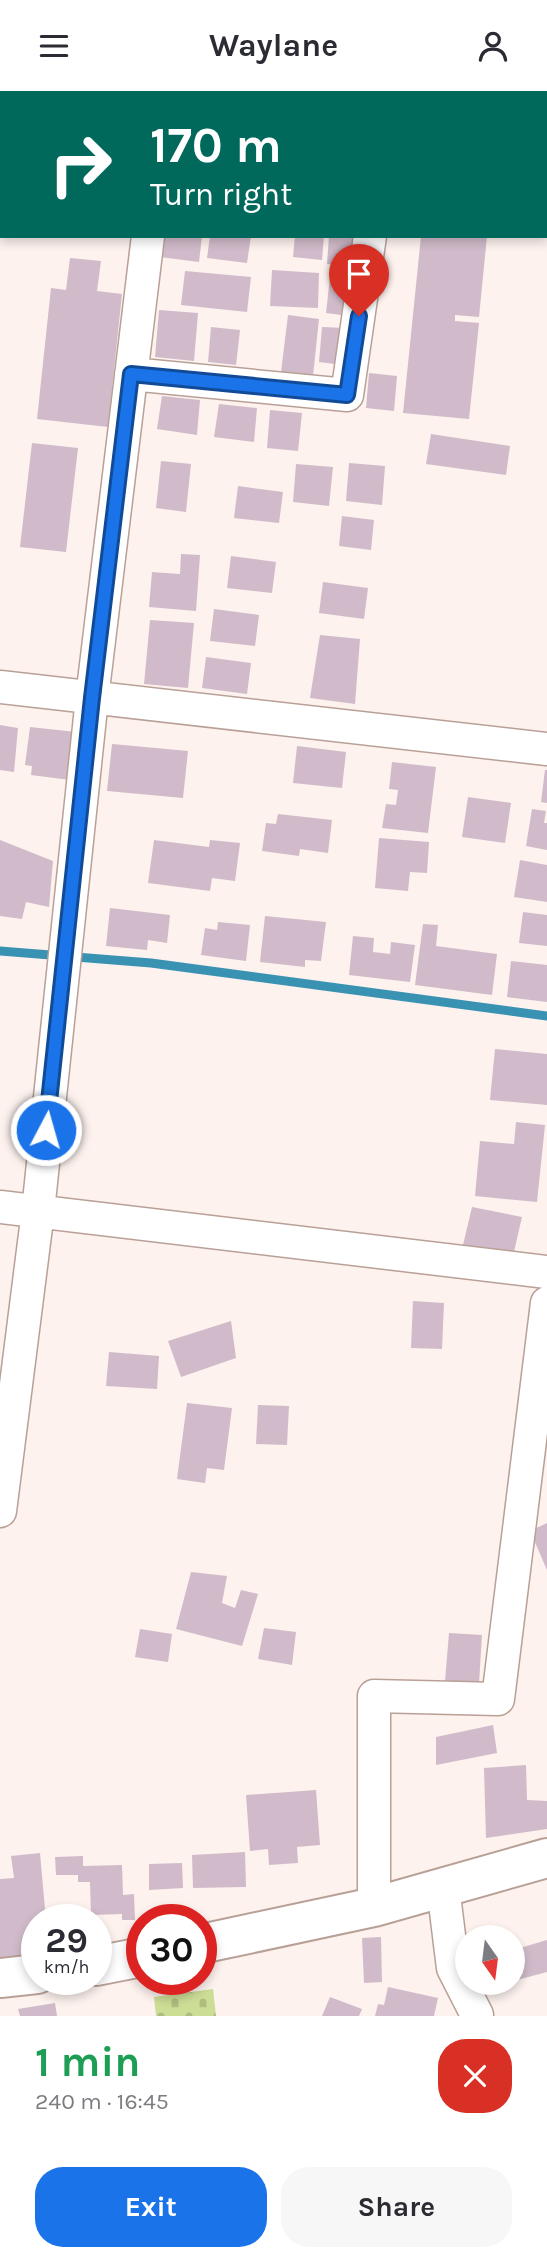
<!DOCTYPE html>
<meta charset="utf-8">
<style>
:root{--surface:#fff;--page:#f7f7f7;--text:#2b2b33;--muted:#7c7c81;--accent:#1a73e8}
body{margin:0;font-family:Karla,sans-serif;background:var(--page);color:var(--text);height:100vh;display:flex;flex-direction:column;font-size:26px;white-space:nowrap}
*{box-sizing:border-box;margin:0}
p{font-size:23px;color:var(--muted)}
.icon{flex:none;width:38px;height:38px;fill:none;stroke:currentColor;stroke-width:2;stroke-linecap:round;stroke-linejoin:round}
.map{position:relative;height:1925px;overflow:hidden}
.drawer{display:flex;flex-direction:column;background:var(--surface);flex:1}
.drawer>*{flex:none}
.guide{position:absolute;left:0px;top:0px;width:548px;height:147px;box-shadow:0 4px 10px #0003;background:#00695c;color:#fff;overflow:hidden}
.needle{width:46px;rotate:166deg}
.buttons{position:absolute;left:455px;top:1834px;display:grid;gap:14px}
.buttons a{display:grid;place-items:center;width:70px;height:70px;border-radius:50%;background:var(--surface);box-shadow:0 4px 10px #0003;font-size:35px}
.speed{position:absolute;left:21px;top:1813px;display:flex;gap:14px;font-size:35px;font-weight:700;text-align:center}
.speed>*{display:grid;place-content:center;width:91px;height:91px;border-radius:50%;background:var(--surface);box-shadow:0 4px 10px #0003;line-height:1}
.speed small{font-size:18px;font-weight:400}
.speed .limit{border:10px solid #d22;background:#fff;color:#111}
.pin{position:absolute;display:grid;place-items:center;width:60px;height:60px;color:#fff;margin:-72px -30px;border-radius:50% 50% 50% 0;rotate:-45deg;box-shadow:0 0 7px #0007}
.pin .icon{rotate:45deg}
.me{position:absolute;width:77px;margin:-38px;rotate:6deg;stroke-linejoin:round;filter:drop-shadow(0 0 5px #0008)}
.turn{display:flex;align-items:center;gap:24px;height:147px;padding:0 35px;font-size:32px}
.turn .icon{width:91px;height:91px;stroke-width:2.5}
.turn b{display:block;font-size:49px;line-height:60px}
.round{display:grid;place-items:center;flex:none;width:74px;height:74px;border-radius:28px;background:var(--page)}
.summary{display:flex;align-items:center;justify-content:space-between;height:119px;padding:0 35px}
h1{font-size:42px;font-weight:700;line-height:52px;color:#1e9e55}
.button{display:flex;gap:14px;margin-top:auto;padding:14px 35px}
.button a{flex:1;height:80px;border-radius:28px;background:var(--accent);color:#fff;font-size:28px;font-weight:700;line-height:80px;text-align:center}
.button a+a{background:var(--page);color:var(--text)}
header{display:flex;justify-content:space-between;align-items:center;height:91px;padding:0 35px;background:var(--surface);font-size:32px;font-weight:700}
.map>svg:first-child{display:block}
.cemetery{fill:url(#cemetery-stones)}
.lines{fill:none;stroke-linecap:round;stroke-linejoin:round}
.stream{stroke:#3992b2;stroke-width:9}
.building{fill:#d1bbca}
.minor-casing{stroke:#b9a097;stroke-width:35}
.tertiary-casing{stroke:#b9a097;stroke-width:42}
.primary-casing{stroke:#d3d1d1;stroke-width:42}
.minor{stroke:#fff;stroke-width:32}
.tertiary{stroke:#fff;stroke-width:38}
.primary{stroke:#e9c181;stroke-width:38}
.route-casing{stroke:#114b97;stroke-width:18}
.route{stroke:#1a73e8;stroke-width:12}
</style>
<header><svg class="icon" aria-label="menu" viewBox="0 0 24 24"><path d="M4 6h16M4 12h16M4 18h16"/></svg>Waylane<svg class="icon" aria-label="person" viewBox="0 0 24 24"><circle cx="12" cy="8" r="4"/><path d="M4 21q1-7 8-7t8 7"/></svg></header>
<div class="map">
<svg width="547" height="1925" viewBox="0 0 547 1925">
<defs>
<pattern id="cemetery-stones" width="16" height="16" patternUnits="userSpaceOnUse" patternTransform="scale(1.75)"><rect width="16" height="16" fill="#ccdd95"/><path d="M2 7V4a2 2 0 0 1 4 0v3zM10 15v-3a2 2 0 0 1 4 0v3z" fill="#afbd80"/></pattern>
</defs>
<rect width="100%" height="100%" fill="#fdf2ee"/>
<path class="cemetery" d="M213,1898L216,1925H156L154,1906Z"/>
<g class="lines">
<path class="stream" d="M0,860L151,872L547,925"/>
</g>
<path class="building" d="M163,145H202L199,171L160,166Z
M210,145H251L247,172L207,167Z
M295,145H324L322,169L293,166Z
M329,145H358L355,176L327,173Z
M421,145H487L479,226L455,224V230L479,232L469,328L403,322Z
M70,167L101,170L97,200L122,203L108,336L37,328L51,197L66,199Z
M272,179L319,182L318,217L270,215Z
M185,180L251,186L247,221L181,214Z
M330,186L353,189L349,225L326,222Z
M159,219L198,222L194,270L155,266Z
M288,224L319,228L313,285L281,281Z
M211,236L240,239L236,274L208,271Z
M322,236L345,237L342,274L319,271Z
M369,282L397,285L394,320L366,317Z
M162,305L200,309L197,344L157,338Z
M219,313L257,317L254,351L214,346Z
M270,319L302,322L298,360L267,357Z
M431,343L510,355L506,384L426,373Z
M32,352L78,357L66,461L20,456Z
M161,370L191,373L186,421L156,417Z
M349,372L385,375L382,414L346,410Z
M296,373L333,376L329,415L293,411Z
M238,395L283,401L279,432L234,427Z
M342,425L374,429L371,459L339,455Z
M181,463L200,464L196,520L149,516L152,481L180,483Z
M231,465L276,471L272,502L227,497Z
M323,491L368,497L364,528L319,522Z
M214,518L259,524L255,555L210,550Z
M150,529L194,532L188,597L144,593Z
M320,544L360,548L355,613L310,607Z
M206,566L251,572L247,603L202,597Z
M0,634L18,637L14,681L0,679Z
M30,636L76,641L70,689L31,684L32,675L25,674Z
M112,653L188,660L183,707L107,700Z
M297,655L346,661L342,697L293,692Z
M392,671L436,676L428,742L382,737L386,713L396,714L398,699L389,698Z
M545,679H547V712L541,711Z
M468,706L511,712L505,752L462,746Z
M532,718L546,720L544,732H547V759L526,755Z
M278,723L332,729L328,762L300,758L299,765L262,760L266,732L276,733Z
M379,747L429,751L427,782L410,781L408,800L375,797Z
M0,749L53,770L49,816L26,811L22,828L0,825Z
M154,749L209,756L210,749L240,752L235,790L212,787L210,800L148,792Z
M520,769L547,774V811L514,806Z
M110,817L170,824L167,852L148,849L147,859L106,855Z
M523,821L547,824V855L519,852Z
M265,825L326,831L321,870L305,869V876L260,871Z
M218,831L250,834L246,870L201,864L205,837L217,839Z
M423,833L438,834L436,855L497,863L492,904L415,894Z
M353,845L374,847L373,861L390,863L391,851L415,854L410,891L349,884Z
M511,870L547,874V911L507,906Z
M495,958L547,963V1014L490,1009Z
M516,1031L545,1034L537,1111L475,1105L480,1050L514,1053Z
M472,1116L522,1126L513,1165L463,1154Z
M413,1210L444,1212L442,1258L411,1257Z
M231,1230L236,1267L181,1286L168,1250Z
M109,1261L159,1265L157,1298L106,1295Z
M187,1312L232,1317L224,1379L207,1377L205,1392L177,1388Z
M258,1314L289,1315L287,1354L256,1353Z
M547,1432V1479L530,1440Z
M191,1481L227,1485L222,1512L235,1517L241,1499L258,1503L242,1555L176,1538Z
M264,1537L296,1541L292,1574L258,1568Z
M140,1538L172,1543L168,1571L135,1566Z
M449,1542L482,1544L479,1593L445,1590Z
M493,1634L497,1662L436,1674V1646Z
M526,1674L527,1709L547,1710V1738L486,1747L484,1677Z
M316,1699L320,1754L297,1756L298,1772L269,1774L268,1758L250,1760L246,1704Z
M245,1761L246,1796L193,1797L192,1764Z
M40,1762L46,1829H37V1864L0,1867V1788L14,1787L11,1765Z
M83,1765V1775L122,1774L123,1804L134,1803L135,1829H122V1823L91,1824L90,1791H78V1784H56L55,1766Z
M182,1772L183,1797L149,1799V1773Z
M96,1829L99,1830V1850L96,1849Z
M381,1846L382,1891L364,1892L362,1847Z
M547,1849V1881L517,1889L513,1875V1859Z
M388,1896L438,1907L434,1925H375L378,1913L384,1914Z
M330,1906L362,1918L359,1925H322Z
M55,1912L57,1925H20L18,1918Z"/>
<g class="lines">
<defs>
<path id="minor" d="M166,2V0
M449,2L450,0
M546,19L547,17
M0,76L2,77
M131,283L347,304L370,145
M0,596L547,658
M0,1116L547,1181
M0,1420L38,1120L92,607L148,145
M443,1796L453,1877L477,1924
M374,1816V1605L498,1608L547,1212"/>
<path id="tertiary" d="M201,1853L374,1816L547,1767
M96,1875L142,1866
M0,1887L37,1883"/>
<path id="primary" d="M385,0L388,2
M546,83L547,84"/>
</defs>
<use href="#minor" class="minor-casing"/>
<use href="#tertiary" class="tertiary-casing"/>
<use href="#primary" class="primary-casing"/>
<use href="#minor" class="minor"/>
<use href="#tertiary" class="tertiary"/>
<use href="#primary" class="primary"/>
</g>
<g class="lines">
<defs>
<path id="route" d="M46,1039L92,607L131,283L347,304L359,225"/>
</defs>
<use href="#route" class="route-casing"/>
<use href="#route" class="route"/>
</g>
</svg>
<div class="buttons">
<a><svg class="needle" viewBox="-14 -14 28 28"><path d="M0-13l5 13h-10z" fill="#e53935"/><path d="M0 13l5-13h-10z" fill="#7c7c81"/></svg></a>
</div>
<div class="speed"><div>29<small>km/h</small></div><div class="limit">30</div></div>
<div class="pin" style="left:359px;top:225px;background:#d93025"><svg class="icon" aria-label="arrive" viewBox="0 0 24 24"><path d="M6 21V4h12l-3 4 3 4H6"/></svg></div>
<svg class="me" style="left:46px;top:1039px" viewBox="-20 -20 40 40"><circle r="17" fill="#1a73e8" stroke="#fff" stroke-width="3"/><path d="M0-11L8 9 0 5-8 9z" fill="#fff"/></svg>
<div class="guide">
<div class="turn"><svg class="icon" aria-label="right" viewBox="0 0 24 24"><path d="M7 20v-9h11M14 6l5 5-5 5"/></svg><div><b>170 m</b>Turn right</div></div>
</div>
</div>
<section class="drawer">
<div class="summary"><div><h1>1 min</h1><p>240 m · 16:45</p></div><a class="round" style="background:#d93025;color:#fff"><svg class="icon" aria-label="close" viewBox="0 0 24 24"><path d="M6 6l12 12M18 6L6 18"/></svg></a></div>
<div class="button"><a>Exit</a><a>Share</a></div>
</section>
